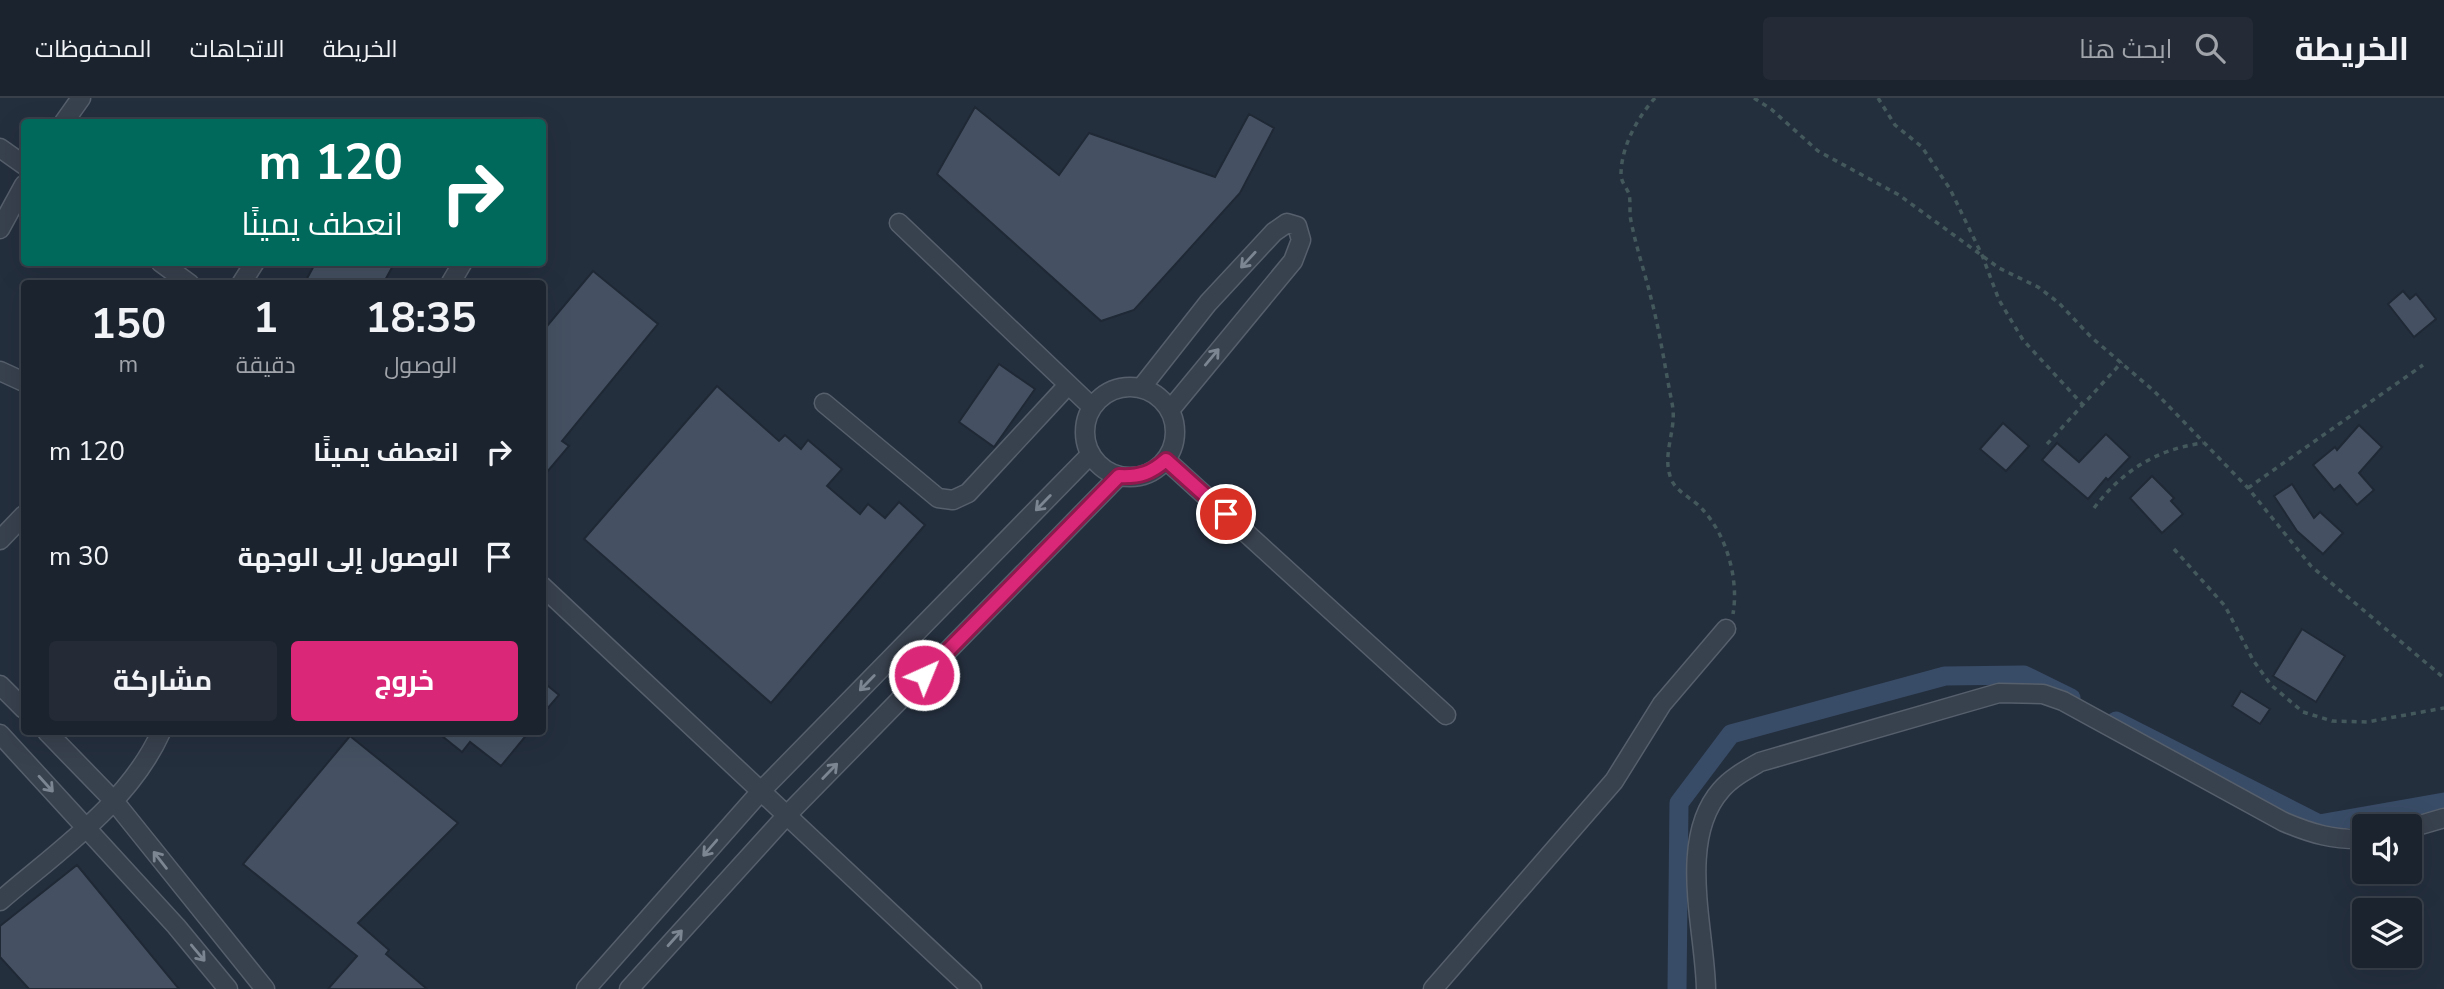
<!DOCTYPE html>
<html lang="ar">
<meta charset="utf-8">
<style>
:root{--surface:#1b232e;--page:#242b36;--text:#f1f3f6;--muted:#a0a4aa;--line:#39404a;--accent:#db2777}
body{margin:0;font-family:"Nunito Sans",Cairo,sans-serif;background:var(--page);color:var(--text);direction:rtl;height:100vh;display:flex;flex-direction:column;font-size:26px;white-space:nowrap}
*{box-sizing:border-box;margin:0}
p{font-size:23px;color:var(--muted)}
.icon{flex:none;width:38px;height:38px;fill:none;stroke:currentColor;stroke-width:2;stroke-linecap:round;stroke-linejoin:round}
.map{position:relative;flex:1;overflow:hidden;direction:ltr}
.side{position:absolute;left:21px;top:182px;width:525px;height:455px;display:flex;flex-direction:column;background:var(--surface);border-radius:7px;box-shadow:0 7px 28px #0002,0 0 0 2px var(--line);direction:rtl}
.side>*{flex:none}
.top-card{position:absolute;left:21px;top:21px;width:525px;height:147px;border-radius:7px;box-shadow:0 7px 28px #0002,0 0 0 2px var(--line);direction:rtl;background:#00695c;color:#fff;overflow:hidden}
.buttons{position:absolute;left:2352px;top:716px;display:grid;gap:14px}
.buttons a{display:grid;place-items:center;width:70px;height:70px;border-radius:7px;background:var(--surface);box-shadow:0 7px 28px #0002,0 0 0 2px var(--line);font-size:35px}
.pin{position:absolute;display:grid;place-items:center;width:60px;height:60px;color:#fff;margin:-30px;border:4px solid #fff;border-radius:50%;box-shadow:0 2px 7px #0007}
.me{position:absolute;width:77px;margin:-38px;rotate:44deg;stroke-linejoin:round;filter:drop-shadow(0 0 5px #0008)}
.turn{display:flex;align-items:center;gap:24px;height:147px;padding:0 28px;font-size:32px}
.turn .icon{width:91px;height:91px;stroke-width:2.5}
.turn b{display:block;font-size:49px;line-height:60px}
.eta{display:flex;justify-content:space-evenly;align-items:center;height:119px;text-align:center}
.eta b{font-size:42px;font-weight:700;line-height:49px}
.primary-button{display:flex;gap:14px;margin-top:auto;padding:14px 28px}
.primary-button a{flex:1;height:80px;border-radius:7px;background:var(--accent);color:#fff;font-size:28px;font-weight:700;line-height:80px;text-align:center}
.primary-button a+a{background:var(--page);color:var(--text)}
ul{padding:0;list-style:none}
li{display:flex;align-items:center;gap:21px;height:105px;padding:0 28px}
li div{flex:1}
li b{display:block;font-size:26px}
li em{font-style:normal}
header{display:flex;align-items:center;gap:42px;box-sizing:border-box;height:98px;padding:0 35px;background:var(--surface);border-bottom:2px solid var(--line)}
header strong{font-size:33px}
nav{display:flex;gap:38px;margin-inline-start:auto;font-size:24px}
.search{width:490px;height:63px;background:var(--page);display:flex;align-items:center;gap:18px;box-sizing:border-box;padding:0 24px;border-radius:7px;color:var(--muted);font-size:26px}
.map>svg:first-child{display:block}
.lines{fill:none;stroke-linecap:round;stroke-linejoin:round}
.canal{stroke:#394c67;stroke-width:19}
.building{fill:#455162;stroke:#1f2835;stroke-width:2}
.minor-casing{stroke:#565f6c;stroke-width:21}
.path{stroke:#44595c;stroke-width:3.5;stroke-dasharray:5 5;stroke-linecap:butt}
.minor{stroke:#38414e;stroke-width:18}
.oneway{stroke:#7c8592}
.route-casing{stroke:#8e194d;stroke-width:18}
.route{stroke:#db2777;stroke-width:12}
</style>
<header>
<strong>الخريطة</strong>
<div class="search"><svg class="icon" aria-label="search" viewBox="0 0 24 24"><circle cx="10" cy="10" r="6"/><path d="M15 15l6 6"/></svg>ابحث هنا</div>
<nav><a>الخريطة</a><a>الاتجاهات</a><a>المحفوظات</a></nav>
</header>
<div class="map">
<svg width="2444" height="891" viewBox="0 0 2444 891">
<rect width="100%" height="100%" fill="#242f3e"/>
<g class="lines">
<path class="canal" d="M2116,623L2319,726L2444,704
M1677,891L1679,705L1731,636L1945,578L2024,577L2071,600"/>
</g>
<path class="building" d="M975,9L1059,77L1089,35L1215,79L1249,16L1274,30L1240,95L1134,212L1101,223L937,76Z
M316,164H395L383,186H304Z
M593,173L658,226L562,343L569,348L542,380V234Z
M2403,193L2410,201L2416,196L2436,221L2414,239L2388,206Z
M999,266L1035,291L994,349L959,324Z
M717,288L779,343L785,337L801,351L808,342L842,371L827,388L860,416L868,406L885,420L899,404L925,427L771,605L584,441Z
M2003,325L2029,348L2006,373L1980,351Z
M2359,327L2382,349L2359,375L2374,392L2357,407L2340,387L2334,392L2313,367L2335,349L2337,352Z
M2106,336L2130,359L2108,382L2106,380L2088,401L2042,362L2057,345L2079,364Z
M2152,378L2174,400L2171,403L2183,416L2162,435L2130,400Z
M2292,386L2314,420L2320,414L2343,435L2323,456L2297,433L2274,398Z
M2302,531L2345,558L2316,604L2273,578Z
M542,583L559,597L542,617Z
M2241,593L2270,611L2260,626L2232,608Z
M437,634H529L501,668L470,644L462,654Z
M350,638L458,725L358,825L389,852L386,856L427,891H328L357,858L243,766Z
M77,767L179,891H29L0,859V828Z"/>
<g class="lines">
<defs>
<path id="minor" d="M64,24L81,0
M0,50L24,67
M899,125L1092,309
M0,131L24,87
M160,164L190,186
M241,186L255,164
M450,186L463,164
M0,273L24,284
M1085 334a45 45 0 1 1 90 0a45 45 0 1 1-90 0Z
M1141,290L1208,205L1274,134L1287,125L1297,128L1301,142L1293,163L1170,312
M824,305L938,400L953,402L968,395L1068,287
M1166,362L1446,617
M0,442L24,417
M542,488L972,891
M0,587L24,611
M47,634L114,703L265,891
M0,636L176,828L228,891
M2410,730L2444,720
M0,803C58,753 129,705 161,634
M586,891L762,692L1091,356
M629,891L787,717L1119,378
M1433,891L1614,683L1662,606L1726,531
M1706,891C1705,832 1677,742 1721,692C1731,680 1746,672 1760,664L1999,595L2043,596L2063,603L2284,724C2312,736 2334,742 2364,741"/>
</defs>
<use href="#minor" class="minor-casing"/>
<path class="path" d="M1655,0C1637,20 1621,49 1621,77C1621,84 1627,90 1629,96C1631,105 1629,114 1631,123C1636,149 1645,175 1651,200C1660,234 1665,270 1672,305C1678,332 1660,357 1672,383C1678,395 1695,402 1703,412C1727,438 1739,482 1733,516
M1754,0L1771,11L1818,53L1899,97L1999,170L2038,189L2059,205L2091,239L2154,293L2248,390L2311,468L2444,580
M1878,0L1895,27L1922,49L1950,91L1982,157L1999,202L2023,242L2083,307
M2047,346L2122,264
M2248,390L2423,267
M2094,410C2122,373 2157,351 2203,345
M2174,451L2225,508L2253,562L2271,587L2303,614L2332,623L2367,624L2444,610"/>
<use href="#minor" class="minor"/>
</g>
<defs><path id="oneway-shaft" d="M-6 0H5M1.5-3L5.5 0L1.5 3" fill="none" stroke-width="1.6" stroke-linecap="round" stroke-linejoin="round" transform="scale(1.75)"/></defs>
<g class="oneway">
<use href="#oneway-shaft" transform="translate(1248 162) rotate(133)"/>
<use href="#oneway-shaft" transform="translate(1212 259) rotate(-50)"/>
<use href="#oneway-shaft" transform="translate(1043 405) rotate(134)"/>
<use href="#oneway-shaft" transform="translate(867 585) rotate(134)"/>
<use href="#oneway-shaft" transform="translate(830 673) rotate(-46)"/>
<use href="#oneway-shaft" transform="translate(46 686) rotate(48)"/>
<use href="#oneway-shaft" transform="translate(710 750) rotate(131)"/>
<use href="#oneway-shaft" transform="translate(160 762) rotate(-128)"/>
<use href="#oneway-shaft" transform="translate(675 840) rotate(-48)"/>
<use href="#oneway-shaft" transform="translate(198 855) rotate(50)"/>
</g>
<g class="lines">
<defs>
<path id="route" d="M924,577L1119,378C1140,379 1151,375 1166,362L1226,416"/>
</defs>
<use href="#route" class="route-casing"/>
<use href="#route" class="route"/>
</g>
</svg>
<div class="buttons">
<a><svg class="icon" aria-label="sound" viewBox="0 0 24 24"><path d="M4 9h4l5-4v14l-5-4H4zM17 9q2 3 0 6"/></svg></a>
<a><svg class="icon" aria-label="layers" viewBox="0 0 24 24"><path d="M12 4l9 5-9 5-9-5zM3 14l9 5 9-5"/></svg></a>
</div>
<div class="pin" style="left:1226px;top:416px;background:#d93025"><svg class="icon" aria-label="arrive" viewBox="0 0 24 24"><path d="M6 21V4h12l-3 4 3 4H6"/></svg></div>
<svg class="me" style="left:924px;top:577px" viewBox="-20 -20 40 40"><circle r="17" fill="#db2777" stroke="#fff" stroke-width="3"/><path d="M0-11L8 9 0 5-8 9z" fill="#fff"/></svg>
<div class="top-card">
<div class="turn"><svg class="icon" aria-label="right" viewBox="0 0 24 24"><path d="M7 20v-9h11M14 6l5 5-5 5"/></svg><div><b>120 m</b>انعطف يمينًا</div></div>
</div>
<section class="side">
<div class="eta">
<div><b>18:35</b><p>الوصول</p></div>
<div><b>1</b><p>دقيقة</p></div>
<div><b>150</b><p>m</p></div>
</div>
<ul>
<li><svg class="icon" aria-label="right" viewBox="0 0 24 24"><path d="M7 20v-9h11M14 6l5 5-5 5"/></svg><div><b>انعطف يمينًا</b></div><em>120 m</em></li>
<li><svg class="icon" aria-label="arrive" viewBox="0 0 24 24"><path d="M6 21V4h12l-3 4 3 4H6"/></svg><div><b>الوصول إلى الوجهة</b></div><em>30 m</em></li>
</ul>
<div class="primary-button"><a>خروج</a><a>مشاركة</a></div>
</section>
</div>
